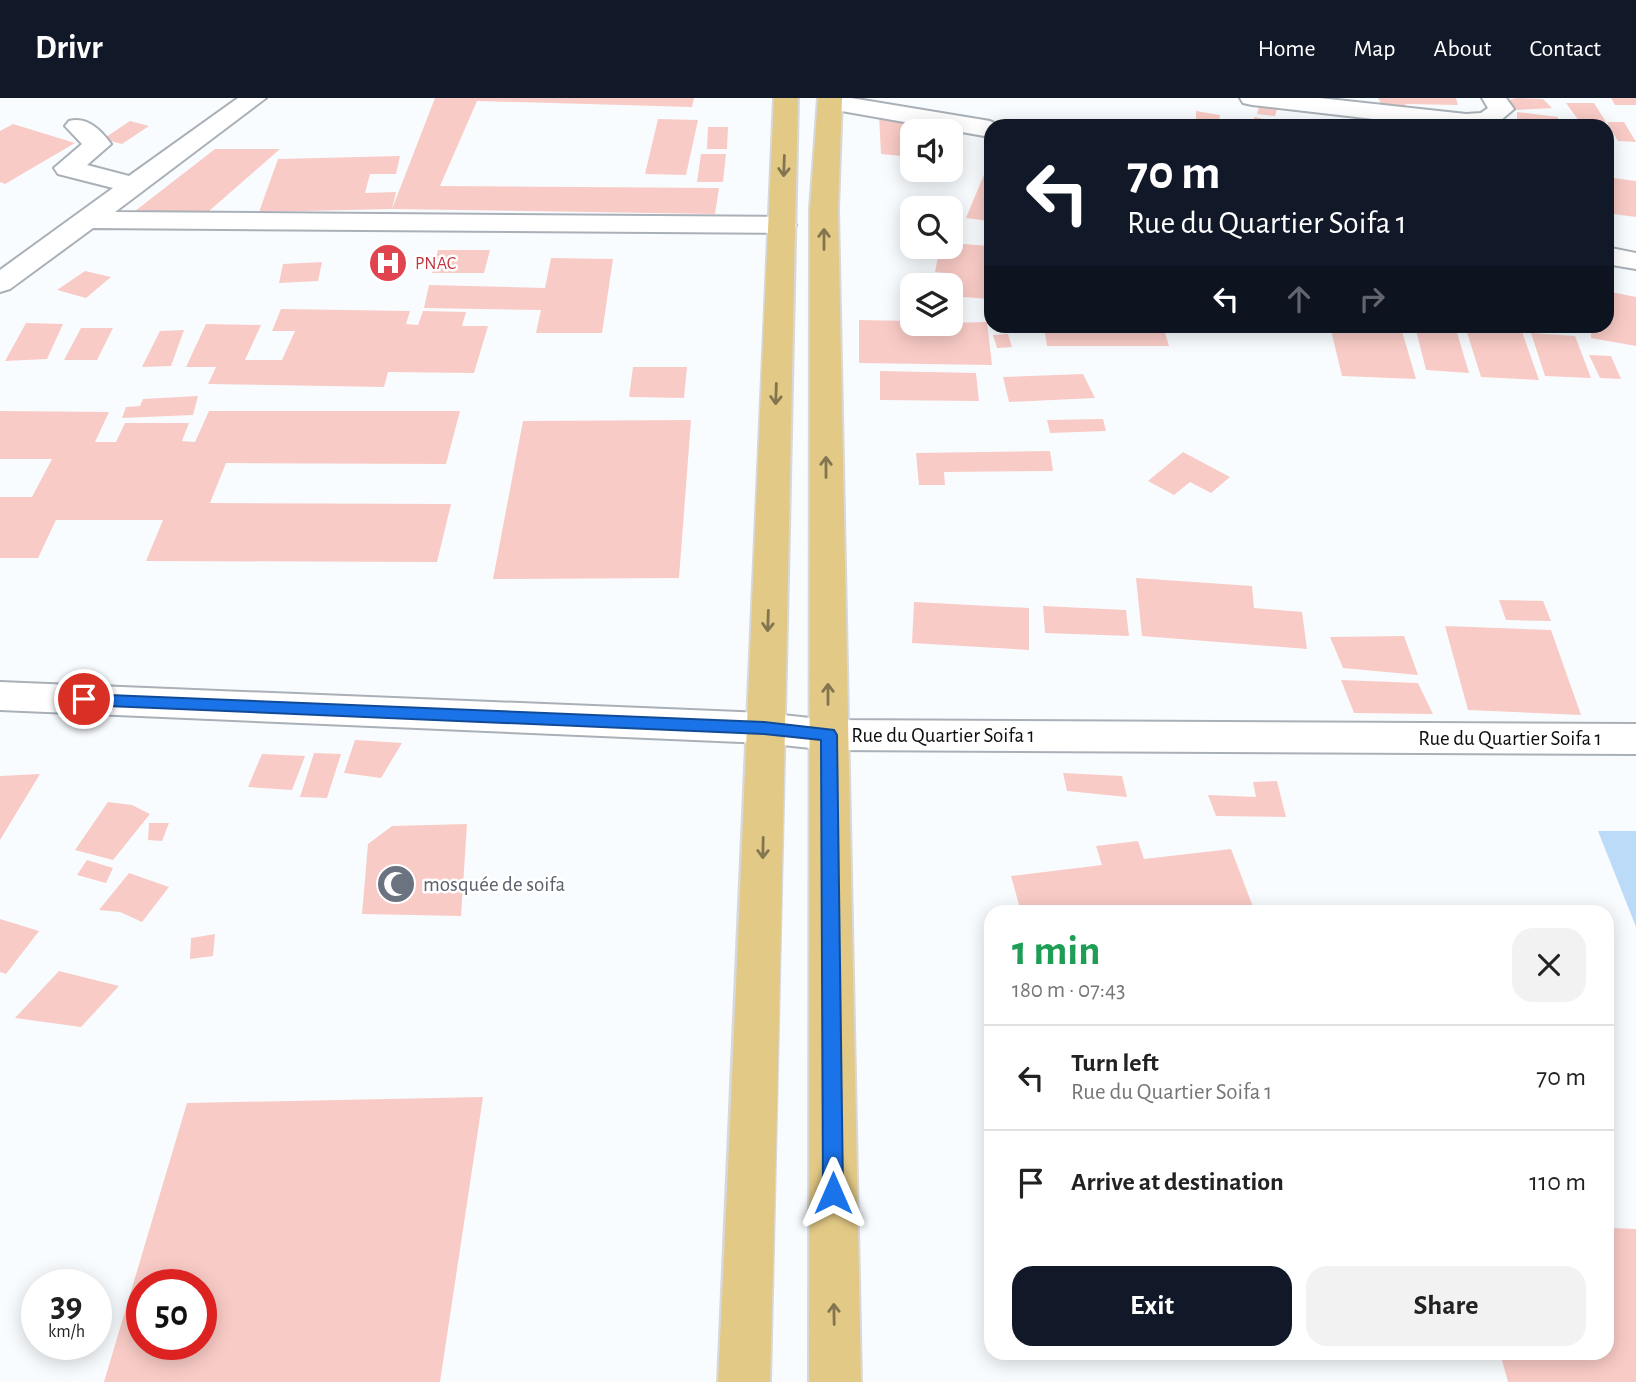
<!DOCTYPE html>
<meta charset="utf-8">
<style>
:root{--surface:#fff;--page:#f2f2f2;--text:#222;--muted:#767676;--line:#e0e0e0;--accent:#111827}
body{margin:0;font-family:"Alegreya Sans",sans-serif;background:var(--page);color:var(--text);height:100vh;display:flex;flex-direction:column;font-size:26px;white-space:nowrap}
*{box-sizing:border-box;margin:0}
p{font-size:23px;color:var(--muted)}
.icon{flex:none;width:38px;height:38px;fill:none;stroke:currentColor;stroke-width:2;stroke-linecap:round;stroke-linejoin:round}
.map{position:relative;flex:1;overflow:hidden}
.side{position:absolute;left:984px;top:807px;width:630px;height:455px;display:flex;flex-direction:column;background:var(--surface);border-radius:21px;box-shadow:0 4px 18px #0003}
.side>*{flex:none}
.banner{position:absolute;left:984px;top:21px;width:630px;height:214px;border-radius:21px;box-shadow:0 4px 18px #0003;background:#111827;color:#fff;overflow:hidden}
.fabs{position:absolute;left:900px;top:21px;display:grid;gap:14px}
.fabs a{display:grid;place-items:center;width:63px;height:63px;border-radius:14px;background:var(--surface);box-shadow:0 4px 18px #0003;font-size:35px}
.speed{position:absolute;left:21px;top:1171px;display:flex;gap:14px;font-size:35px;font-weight:700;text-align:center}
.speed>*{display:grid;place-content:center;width:91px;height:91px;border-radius:50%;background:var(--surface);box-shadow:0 4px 18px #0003;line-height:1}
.speed small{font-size:18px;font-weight:400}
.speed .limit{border:10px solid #d22;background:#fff;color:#111}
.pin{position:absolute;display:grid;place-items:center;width:60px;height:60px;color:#fff;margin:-30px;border:4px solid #fff;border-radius:50%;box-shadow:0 2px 7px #0007}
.me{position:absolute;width:77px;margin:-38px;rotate:0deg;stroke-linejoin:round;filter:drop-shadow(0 0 5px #0008)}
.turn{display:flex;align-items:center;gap:24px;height:147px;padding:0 28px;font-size:32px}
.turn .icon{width:91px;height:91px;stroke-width:2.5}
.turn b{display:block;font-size:49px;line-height:60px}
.lanes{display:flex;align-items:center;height:66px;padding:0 28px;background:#0003;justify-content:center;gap:35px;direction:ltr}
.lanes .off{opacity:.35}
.round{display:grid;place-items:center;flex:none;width:74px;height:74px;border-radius:21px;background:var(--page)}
.headline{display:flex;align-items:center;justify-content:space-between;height:119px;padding:0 28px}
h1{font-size:42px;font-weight:700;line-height:52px;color:#1e9e55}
.cta{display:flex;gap:14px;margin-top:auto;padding:14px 28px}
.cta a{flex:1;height:80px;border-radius:21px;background:var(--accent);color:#fff;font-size:28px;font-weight:700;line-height:80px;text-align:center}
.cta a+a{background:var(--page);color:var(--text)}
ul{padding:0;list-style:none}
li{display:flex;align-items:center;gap:21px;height:105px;padding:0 28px;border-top:2px solid var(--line)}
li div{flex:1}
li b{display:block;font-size:26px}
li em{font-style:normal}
header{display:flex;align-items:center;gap:42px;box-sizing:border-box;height:98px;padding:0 35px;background:var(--accent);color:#fff}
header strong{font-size:33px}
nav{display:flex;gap:38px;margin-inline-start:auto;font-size:24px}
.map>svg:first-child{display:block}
.green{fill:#bbdbf9}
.building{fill:#f9cbc6;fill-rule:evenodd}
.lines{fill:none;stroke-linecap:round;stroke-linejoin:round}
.minor-casing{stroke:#a9b0b7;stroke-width:4}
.major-casing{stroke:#d8d8d9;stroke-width:4}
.minor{fill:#fff;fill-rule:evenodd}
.major{fill:#e2c985;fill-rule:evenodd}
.oneway{stroke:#827550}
.route{fill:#1a73e8;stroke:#114b97;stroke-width:2}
.labels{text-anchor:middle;stroke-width:5;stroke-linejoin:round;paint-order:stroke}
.far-health-label{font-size:18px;fill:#be3a42;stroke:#fff;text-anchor:start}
.street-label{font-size:21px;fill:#0c0e10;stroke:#fff}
.worship-label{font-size:21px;fill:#5b616d;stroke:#fff;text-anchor:start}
</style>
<header>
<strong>Drivr</strong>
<nav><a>Home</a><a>Map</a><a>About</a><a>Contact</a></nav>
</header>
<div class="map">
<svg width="1636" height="1284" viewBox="0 0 1636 1284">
<rect width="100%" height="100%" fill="#f9fcff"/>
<path class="green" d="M1598,733H1636V829Z"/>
<path class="building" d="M435,0H694L692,9L477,3L440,88L719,90L715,116L392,111Z
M1378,0H1456L1458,7L1405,6L1409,13L1386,14Z
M1517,0L1543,1L1552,10L1515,12L1508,2Z
M1611,0H1636V7H1615Z
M1260,5L1278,8L1275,18L1257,16Z
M1566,5H1594L1606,24L1579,23Z
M1196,13L1220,17L1218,28L1196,25Z
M1517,14L1558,19L1559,28L1517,25Z
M879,17L960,32L953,64H950V33H912V59L881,56Z
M1255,19L1291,27V28H1247Z
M658,21L698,22L686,77L645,76Z
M130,23L149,28L122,46L103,41Z
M1607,24H1624L1636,44L1618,43Z
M13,26L75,45L5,86L0,84V33Z
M708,29H728L727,51H707Z
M215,51H280L209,113H135Z
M701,56H726L723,84H697Z
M400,58L396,76H370L365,95L396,94L392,111L259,114L278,61Z
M988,67H990V123L966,120Z
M1606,79L1636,83V119L1606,115Z
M950,145L990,148L989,201L950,198V187H944L946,175L935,174L940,149H950Z
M438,152H490L484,175H432Z
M551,160L613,161L602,235H536L541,212L424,210L429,187L545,190Z
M322,164L318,183L279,185L283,166Z
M85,173L111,179L86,200L57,192Z
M1606,193L1636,199V248L1591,240V228H1606Z
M281,211L410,213L406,226L418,227L423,213L466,214L462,228H488L474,275L388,274L384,289L208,286L216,269H186L206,226L261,227L245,262H282L295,233H272Z
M859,222L912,223V226L987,224L992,267L859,265Z
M26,225L63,226L47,261L5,263Z
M1044,228H1163L1169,248H1047Z
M1330,228L1401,230L1416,281L1342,278Z
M1415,228H1455L1469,275L1426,272Z
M1465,228H1520L1539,282L1481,279Z
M81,230H113L97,262H64Z
M184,232L171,268L142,269L160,233Z
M1531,235L1575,238L1591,280L1545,278Z
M1008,236L1012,249L997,250L993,237Z
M1589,257L1611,258L1621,281L1600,280Z
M633,269H687L684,300L629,299Z
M880,273L976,275L979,303L880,302Z
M1083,276L1095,300L1009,304L1003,279Z
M198,298L193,317L122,320L126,309L140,308L143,301Z
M0,313L109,314L95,344H116L125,325H189L182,343L195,344L209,313H460L446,366L226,365L210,405L451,406L437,464L146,463L163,422H56L38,460H0V399H32L52,361H0Z
M1103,321L1106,333L1050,335L1047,322Z
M691,322L679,480L493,481L523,323Z
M1050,353L1053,373L944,374L945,387H919L916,355Z
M1183,354L1230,379L1211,395L1190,384L1174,397L1148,383Z
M1136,480L1252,488L1254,510L1302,514L1307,551L1142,538Z
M1499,502L1543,503L1551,523L1506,522Z
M914,504L1029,510V552L912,545Z
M1043,508L1126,512L1129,538L1045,535Z
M1445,528L1551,532L1581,617L1468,612Z
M1404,538L1418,577L1343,570L1330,539Z
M1341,582L1418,585L1433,616L1354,615Z
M355,642L402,645L381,680L344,675Z
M314,655L341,656L327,700L300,699Z
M262,656L305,658L292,692L248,689Z
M1063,675L1122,678L1127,699L1067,693Z
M40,676L0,742V678Z
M1277,683L1286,719L1216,718L1208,697L1256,699L1253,684Z
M108,704L132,707L150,716L113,762L75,752Z
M149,725H169L162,743L148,742Z
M467,726L461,818L362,816L368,746L392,728Z
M1138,743L1144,761L1231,751L1255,814H1021L1011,778L1102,767L1096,748Z
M87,762L113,770L106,785L77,777Z
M129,775L169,789L142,824L120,814L99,812Z
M0,821L39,833L6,876L0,874Z
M215,836L213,858L190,861L191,840Z
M59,873L119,888L81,929L15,920Z
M483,999L440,1284H104L187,1005ZM142,1186H201V1246H142Z
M1607,1112L1613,1130L1636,1131V1284H1508L1500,1255H1606Z"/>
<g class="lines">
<defs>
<path id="minor" d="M238,0H266L115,114L782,119L792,121L796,127L792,133L782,135L93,130L10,191L0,194V172L113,90L58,76L54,70L82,46L65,28L69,23C87,18 101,32 111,46L87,67L129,78Z
M820,0H851L990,23L1001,28H990V39L830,11L821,9L818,4Z
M1240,0H1319L1466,16L1481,15L1488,10L1482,0H1506L1514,11L1494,28H1434L1252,7L1243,5Z
M1606,149L1636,155V171L1606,166Z
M0,584L764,615L829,622L1636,626V656L829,652L764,645L0,612Z"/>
<path id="major" d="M774,0H798C788,428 782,856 770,1284H718C739,856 754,428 774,0Z
M818,0H842L838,111L861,1284H809L810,111Z"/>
</defs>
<use href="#minor" class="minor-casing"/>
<use href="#major" class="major-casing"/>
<use href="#minor" class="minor"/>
<use href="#major" class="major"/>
</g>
<defs><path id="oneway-shaft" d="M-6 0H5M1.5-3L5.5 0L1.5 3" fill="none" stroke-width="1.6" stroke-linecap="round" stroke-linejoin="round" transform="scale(1.75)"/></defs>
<g class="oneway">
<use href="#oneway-shaft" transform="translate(784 68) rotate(92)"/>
<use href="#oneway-shaft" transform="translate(824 141) rotate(-90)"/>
<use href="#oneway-shaft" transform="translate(776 296) rotate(92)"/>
<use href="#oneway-shaft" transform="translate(826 369) rotate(-90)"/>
<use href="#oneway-shaft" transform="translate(768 523) rotate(92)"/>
<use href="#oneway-shaft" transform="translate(828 596) rotate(-90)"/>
<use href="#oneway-shaft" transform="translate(763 750) rotate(91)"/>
<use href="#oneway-shaft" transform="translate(834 1216) rotate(-91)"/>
</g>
<path class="route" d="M84,596L764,624L834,632L837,637L843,1095L840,1102L833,1105L826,1102L823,1095L821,642L764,636L84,607L76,601Z"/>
<defs>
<symbol id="hospital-disc" viewBox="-11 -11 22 22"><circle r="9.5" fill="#e0444e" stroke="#fff"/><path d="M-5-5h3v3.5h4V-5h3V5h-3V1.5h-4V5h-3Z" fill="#fff"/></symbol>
<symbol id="mosque-disc" viewBox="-11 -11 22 22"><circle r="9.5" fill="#6b7280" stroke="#fff"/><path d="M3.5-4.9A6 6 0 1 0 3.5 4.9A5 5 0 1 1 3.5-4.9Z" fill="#fff"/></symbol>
</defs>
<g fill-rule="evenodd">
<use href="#hospital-disc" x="366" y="143" width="44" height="44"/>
<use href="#mosque-disc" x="374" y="764" width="44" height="44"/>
</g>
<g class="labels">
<g class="far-health-label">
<text x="415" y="171">PNAC</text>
</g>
<g class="street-label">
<text x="943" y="644">Rue du Quartier Soifa 1</text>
<text x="1510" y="647">Rue du Quartier Soifa 1</text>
</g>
<g class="worship-label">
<text x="423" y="793">mosquée de soifa</text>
</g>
</g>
</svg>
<div class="fabs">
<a><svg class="icon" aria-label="sound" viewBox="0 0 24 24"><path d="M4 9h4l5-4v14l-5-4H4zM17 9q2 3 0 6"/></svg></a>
<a><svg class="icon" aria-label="search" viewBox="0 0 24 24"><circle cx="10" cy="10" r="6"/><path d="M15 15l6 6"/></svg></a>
<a><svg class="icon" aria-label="layers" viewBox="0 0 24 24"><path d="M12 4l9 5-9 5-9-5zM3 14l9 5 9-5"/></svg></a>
</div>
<div class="speed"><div>39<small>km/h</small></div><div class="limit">50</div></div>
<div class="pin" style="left:84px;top:601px;background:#d93025"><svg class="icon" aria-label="arrive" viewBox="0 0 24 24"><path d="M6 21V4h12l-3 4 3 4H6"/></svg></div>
<svg class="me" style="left:833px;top:1095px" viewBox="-20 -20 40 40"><path d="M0-17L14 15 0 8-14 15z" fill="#1a73e8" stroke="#fff" stroke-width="4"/></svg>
<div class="banner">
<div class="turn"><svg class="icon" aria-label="left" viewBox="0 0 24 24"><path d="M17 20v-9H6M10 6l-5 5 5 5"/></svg><div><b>70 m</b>Rue du Quartier Soifa 1</div></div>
<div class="lanes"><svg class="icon" aria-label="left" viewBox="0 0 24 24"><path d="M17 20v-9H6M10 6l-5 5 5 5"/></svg><svg class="icon off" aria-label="ahead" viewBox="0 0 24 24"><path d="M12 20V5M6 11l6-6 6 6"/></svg><svg class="icon off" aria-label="right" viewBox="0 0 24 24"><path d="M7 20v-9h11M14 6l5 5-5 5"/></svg></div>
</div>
<section class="side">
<div class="headline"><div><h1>1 min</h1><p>180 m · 07:43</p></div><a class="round"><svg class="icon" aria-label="close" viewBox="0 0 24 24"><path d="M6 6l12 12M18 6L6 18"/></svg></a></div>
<ul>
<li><svg class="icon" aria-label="left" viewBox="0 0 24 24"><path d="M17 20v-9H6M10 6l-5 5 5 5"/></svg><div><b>Turn left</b><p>Rue du Quartier Soifa 1</p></div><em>70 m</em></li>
<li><svg class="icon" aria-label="arrive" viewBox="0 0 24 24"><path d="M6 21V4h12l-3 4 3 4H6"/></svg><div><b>Arrive at destination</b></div><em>110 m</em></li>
</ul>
<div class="cta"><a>Exit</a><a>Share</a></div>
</section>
</div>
